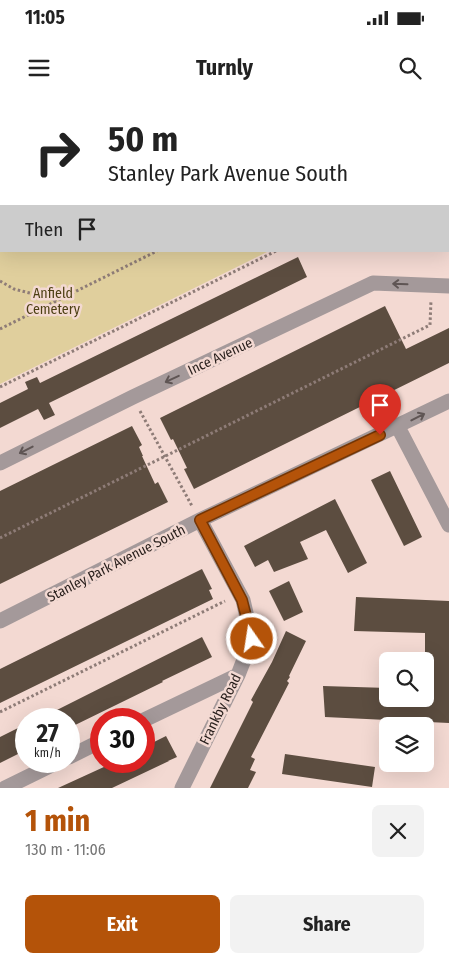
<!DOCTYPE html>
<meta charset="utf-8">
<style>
:root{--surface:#fff;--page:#f2f2f2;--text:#222;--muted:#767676;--accent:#b45309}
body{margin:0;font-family:"Fira Sans Condensed",sans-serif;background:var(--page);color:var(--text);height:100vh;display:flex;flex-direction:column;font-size:19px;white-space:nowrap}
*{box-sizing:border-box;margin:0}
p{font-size:16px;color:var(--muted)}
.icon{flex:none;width:28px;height:28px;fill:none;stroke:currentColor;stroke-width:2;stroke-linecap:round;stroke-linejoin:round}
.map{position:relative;height:688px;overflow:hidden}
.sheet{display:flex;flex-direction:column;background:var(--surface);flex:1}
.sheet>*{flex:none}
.top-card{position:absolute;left:0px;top:0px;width:450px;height:152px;box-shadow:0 5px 20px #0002;background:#fff;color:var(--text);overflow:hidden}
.fabs{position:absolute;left:379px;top:552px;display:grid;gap:10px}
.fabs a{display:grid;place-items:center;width:55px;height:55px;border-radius:8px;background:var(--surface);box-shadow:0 5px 20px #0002;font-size:25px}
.speed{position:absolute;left:15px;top:608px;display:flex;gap:10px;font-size:25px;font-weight:700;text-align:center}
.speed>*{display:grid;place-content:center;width:65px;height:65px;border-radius:50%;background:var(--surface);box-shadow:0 5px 20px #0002;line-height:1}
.speed small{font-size:12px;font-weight:400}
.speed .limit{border:8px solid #d22;background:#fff;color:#111}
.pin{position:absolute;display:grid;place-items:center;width:42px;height:42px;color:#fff;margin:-51px -21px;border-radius:50% 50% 50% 0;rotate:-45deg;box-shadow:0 0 5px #0007}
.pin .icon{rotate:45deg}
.me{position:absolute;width:55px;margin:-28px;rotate:347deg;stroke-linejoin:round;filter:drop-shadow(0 0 4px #0008)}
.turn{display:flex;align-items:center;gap:18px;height:105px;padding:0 25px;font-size:22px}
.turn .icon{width:65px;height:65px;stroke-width:2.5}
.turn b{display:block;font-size:35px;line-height:42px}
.then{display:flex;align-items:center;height:48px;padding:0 25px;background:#0003;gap:10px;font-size:19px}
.round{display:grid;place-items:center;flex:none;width:52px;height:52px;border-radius:8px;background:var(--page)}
.summary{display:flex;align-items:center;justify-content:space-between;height:85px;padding:0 25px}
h1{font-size:30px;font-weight:700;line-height:38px;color:var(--accent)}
.button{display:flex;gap:10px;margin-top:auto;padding:10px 25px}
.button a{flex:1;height:58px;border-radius:8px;background:var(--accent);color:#fff;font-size:20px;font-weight:700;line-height:58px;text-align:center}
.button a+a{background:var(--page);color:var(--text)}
.status{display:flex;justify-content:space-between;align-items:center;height:35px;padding:0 25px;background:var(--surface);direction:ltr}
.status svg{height:14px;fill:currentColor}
header{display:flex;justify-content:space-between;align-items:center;height:65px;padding:0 25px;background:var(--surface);font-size:22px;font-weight:700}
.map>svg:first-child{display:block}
.green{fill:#e0cf9d}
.building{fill:#5c4d40}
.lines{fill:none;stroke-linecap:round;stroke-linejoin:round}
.path{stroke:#8e7c77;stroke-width:3;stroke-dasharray:2.5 2.5;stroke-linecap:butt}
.minor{stroke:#a4999a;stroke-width:15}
.oneway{stroke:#5f5554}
.route-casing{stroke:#753606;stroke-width:12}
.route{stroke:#b45309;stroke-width:9}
.labels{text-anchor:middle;stroke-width:5;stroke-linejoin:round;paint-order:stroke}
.park-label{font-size:14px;fill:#4c3f13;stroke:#f3d9d2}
.street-label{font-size:14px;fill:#271e1b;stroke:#f3d9d2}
</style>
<div class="status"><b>11:05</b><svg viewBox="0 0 49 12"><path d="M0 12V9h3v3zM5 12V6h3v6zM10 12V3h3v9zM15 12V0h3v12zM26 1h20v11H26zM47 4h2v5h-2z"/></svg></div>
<header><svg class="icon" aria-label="menu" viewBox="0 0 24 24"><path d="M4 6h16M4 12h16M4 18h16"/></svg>Turnly<svg class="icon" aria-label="search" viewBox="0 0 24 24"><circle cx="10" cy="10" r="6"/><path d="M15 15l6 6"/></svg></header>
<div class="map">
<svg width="449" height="688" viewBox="0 0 449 688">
<rect width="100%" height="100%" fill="#f3d9d2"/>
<path class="green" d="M0,0H449V112V1H1V151H269L0,284Z"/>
<path class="building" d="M298,157L307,177L49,303L55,315L44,320L38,309L0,328V303L28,289L25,282L37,277L40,283Z
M385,206L406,249L449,228V263L194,389L184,369L187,368L173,339L171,340L160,318Z
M132,326L142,345L139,347L143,356H142L155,384L158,382L168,402L0,484V391Z
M390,371L422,437L404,446L371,380Z
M335,399L367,463L348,473L326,430L300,442L308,459L274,472L268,460L255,467L244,446Z
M202,469L212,489L209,490L213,499L0,603V569Z
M289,481L303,512L284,521L269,491Z
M356,497L449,501V623L325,617L323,586L388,588V599H425V533L354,531Z
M286,531L306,541L289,576L290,577L287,581L289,583L251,657L255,659L250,670L256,672L248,688H210L253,602L251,600L272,562Z
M202,537L212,557L162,581L163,582L69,628V619H39Z
M26,624V650L0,663V637Z
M166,636L177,657L168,661H169L112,688H58L117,661H144V647Z
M285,654L375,667L372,687L282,674Z"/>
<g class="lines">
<path class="path" d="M331,0L332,1
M96,1L97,0
M0,61H1
M0,181L14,189L57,200
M0,229L157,151
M0,287L276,151
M140,311L192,406
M0,438L430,225L431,200
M0,612L225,501"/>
<path class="minor" d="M398,327L449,425
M0,363L133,297L373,183L449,186
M0,521L200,420L449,301
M144,620L238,575
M69,657L101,641
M5,688L60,661
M182,688L238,575L252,539L243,500L200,420"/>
</g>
<defs><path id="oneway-shaft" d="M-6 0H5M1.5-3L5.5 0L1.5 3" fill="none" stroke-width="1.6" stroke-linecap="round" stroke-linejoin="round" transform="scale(1.25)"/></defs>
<g class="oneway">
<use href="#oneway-shaft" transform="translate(400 184) rotate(-178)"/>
<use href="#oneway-shaft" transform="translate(172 279) rotate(155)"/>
<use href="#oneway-shaft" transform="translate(418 317) rotate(-27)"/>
<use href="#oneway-shaft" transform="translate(26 350) rotate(153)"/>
</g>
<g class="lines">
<defs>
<path id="route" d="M252,539L242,500L200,420L380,335"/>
</defs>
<use href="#route" class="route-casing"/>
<use href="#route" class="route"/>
</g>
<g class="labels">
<g class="park-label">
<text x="53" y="198">Anfield<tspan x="53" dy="16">Cemetery</tspan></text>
</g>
<g class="street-label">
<text transform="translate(220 256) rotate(-25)" y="5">Ince Avenue</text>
<text transform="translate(116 463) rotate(-27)" y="5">Stanley Park Avenue South</text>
<text transform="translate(220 609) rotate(-64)" y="5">Frankby Road</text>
</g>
</g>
</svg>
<div class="fabs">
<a><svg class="icon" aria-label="search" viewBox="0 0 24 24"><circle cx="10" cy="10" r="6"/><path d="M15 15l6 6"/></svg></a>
<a><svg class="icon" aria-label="layers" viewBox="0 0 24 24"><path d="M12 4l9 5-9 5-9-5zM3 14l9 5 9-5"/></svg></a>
</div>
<div class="speed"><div>27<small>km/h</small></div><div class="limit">30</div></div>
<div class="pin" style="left:380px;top:335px;background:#d93025"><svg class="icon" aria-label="arrive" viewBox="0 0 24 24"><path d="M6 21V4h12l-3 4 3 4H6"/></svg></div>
<svg class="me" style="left:252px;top:539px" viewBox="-20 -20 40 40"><circle r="17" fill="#b45309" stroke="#fff" stroke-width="3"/><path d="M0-11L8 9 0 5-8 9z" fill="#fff"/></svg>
<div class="top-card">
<div class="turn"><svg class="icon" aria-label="right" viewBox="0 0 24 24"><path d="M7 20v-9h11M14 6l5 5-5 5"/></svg><div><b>50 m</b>Stanley Park Avenue South</div></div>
<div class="then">Then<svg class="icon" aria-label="arrive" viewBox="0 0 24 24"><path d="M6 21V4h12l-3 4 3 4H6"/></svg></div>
</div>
</div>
<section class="sheet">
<div class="summary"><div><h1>1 min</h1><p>130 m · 11:06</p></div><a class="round"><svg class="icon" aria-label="close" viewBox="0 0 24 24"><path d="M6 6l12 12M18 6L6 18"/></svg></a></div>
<div class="button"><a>Exit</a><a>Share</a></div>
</section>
